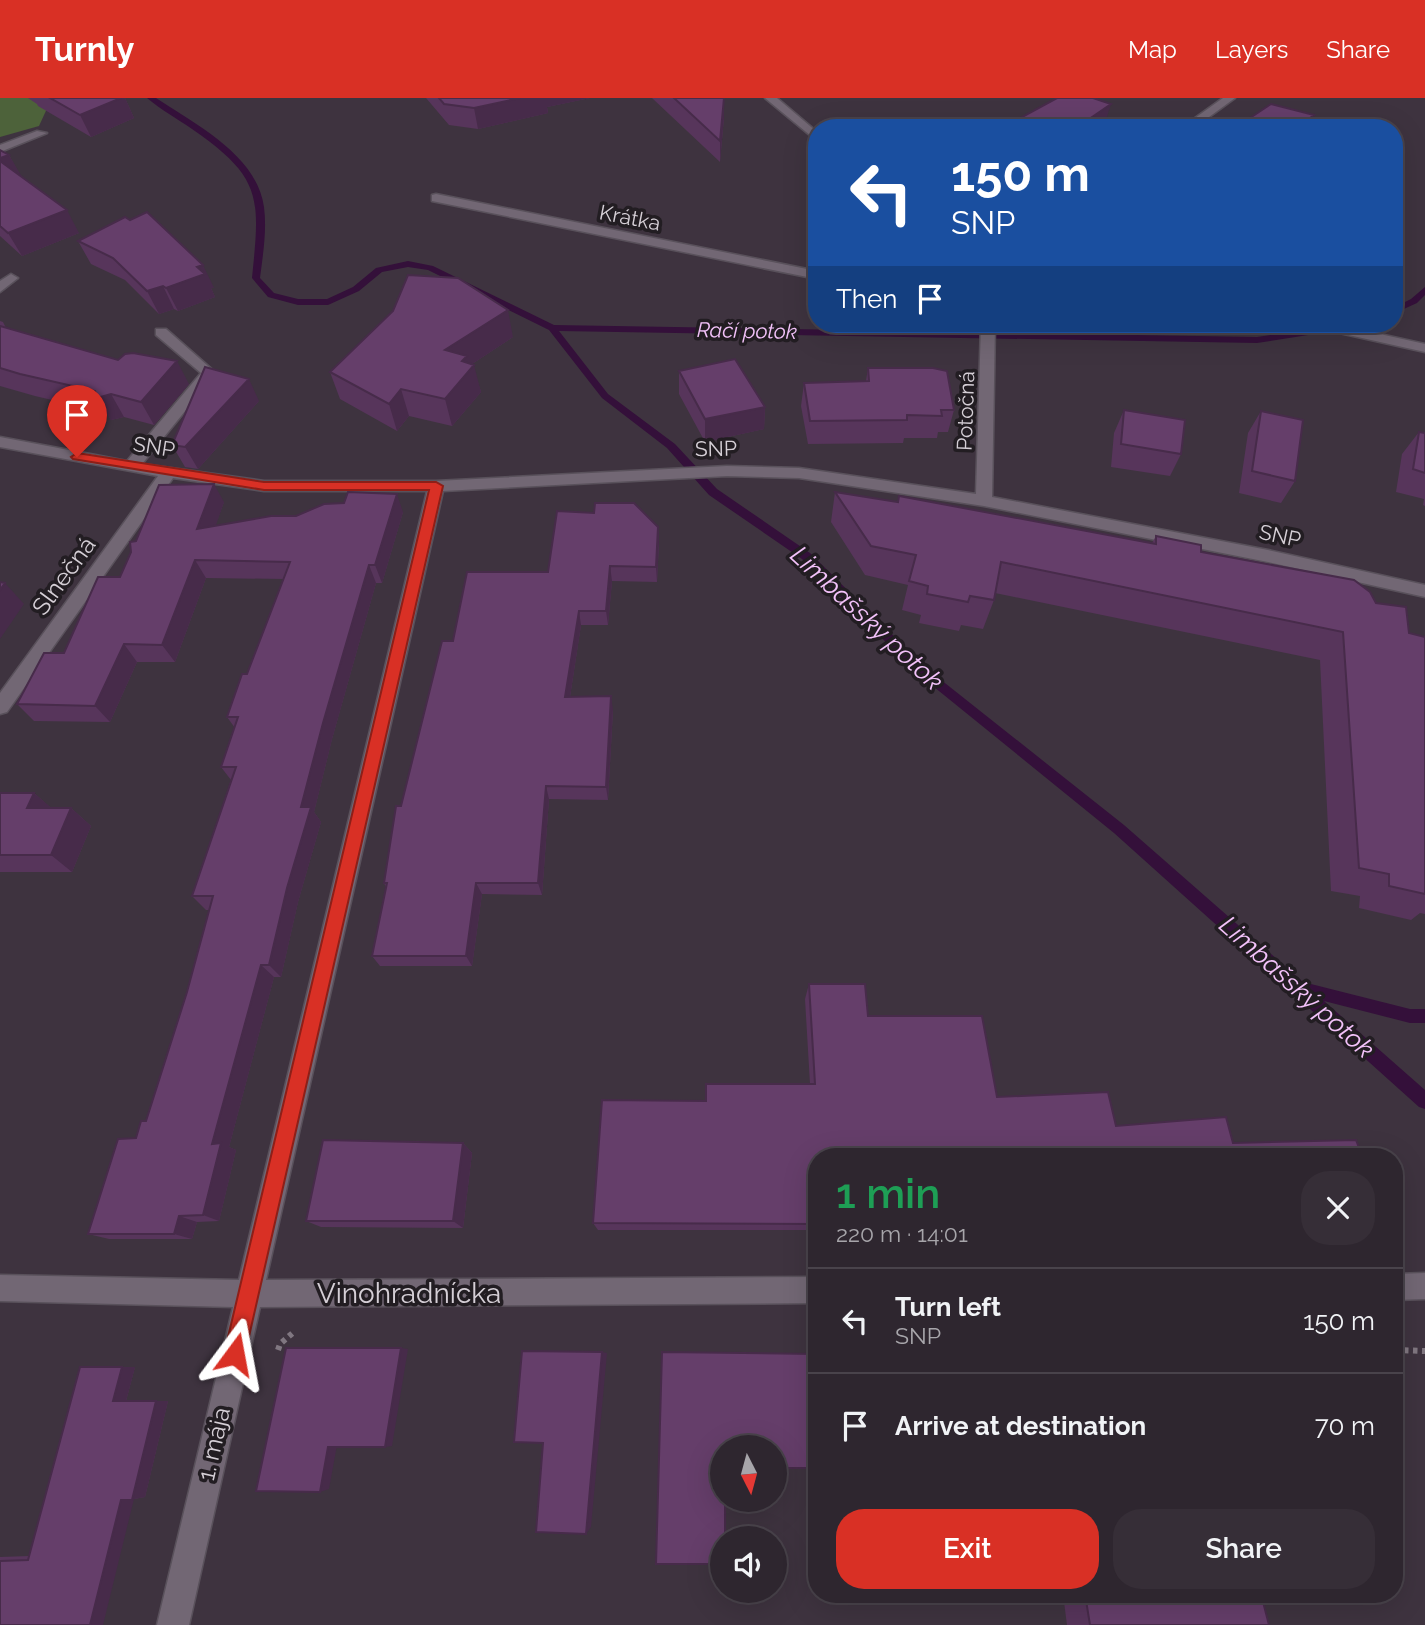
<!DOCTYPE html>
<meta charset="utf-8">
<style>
:root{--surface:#2e262f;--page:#362e37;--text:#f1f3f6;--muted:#a7a5aa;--line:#49434b;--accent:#d93025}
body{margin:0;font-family:Raleway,sans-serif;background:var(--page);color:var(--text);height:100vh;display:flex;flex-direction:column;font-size:26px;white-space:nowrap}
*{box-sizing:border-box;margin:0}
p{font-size:23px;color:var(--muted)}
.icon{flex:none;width:38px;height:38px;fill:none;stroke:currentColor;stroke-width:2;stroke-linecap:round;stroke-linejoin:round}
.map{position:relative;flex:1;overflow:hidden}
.side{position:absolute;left:808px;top:1050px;width:595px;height:455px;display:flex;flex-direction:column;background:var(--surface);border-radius:28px;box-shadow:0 7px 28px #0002,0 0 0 2px var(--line)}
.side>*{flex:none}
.banner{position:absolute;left:808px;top:21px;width:595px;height:214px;border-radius:28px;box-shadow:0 7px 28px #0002,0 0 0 2px var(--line);background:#1a4fa0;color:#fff;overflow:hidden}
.needle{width:46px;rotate:174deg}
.controls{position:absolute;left:710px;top:1337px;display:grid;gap:14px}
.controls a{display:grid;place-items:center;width:77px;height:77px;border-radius:50%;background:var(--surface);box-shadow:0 7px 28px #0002,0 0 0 2px var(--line);font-size:35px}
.pin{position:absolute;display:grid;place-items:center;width:60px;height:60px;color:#fff;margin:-72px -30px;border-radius:50% 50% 50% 0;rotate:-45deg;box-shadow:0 0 7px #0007}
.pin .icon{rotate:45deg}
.me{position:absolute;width:77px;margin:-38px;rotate:13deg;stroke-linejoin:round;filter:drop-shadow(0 0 5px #0008)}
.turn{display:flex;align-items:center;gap:24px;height:147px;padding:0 28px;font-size:32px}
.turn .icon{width:91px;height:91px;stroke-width:2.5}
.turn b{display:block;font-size:49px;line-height:60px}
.then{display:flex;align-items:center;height:66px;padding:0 28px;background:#0003;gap:14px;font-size:26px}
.round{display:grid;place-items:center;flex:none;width:74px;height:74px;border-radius:28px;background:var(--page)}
.headline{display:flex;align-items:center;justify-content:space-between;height:119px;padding:0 28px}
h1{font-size:42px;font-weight:600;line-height:52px;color:#1e9e55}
.primary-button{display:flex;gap:14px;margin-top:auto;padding:14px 28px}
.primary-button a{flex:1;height:80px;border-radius:28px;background:var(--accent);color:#fff;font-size:28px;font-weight:600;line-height:80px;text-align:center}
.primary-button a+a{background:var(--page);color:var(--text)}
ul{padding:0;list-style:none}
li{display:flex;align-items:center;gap:21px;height:105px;padding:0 28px;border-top:2px solid var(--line)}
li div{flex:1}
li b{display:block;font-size:26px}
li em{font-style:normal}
header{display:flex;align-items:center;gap:42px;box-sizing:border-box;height:98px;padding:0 35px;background:var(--accent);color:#fff}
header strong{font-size:33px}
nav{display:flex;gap:38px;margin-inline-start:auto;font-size:24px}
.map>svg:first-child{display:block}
.green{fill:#4d623a}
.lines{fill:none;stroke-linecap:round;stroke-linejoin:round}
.stream{fill:#34103a;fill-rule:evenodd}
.minor-casing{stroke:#59515b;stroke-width:3}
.path{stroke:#807781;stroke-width:6;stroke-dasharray:4.5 4.5;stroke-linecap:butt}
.minor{fill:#726774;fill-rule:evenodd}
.wall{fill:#57355b}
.shaded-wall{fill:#472b4a}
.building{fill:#653e6a;stroke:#472b4a;stroke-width:2}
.route{fill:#d93025;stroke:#8d1f18;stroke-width:2}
.labels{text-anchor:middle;stroke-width:7;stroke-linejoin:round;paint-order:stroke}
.far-street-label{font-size:21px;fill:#d5cfd6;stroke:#221d22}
.far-water-label{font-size:21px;font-style:italic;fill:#f3c2fa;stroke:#221d22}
.street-label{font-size:24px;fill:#d5cfd6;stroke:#221d22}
.water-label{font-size:26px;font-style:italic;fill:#f3c2fa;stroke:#221d22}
.near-street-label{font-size:28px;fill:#d5cfd6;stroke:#221d22}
</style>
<header>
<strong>Turnly</strong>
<nav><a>Map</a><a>Layers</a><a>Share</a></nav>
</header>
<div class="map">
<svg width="1425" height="1527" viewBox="0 0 1425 1527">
<rect width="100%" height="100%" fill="#3e333f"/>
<path class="green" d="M0,0H45L50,4L39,28L0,39Z"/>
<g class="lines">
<path class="stream" d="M147,0H156C195,26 257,57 264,109C267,132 263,156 260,180L274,195L298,201H327L353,189L376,170L408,163L433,168L554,227L1257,239L1343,226H1363L1359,229L1257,245L559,233L608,296L675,346L717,391L810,455L926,570L1124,727L1303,884L1410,911H1425V925H1410L1324,903L1425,992V1011L1419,1009L1114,735L918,576L802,461L709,397L667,350L602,300L549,232L428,172L408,169L382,174L359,193L328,207H298L268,199L252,180C260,100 263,80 192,31C178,21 161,12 147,0Z
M1425,189V197L1417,205L1395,215V209L1411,201Z"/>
<defs>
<path id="minor" d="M765,0H777L817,34V43Z
M1223,0H1235L1194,30H1181Z
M37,33L47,35L0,54V47Z
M436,96L817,173V181L432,103V97Z
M11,176L18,180L0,194V183Z
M981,226H995L992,399L1268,452L1425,487V499L1268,464L984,408L799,380L727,378L443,393L266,1182L817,1179V1205L260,1209L189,1527H157L233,1209L0,1203V1177L239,1182L427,393H264L173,380L7,614L0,616V595L158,378L0,349V339L127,363L201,275L156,237V231H166L216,275L142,366L264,383H436L727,368L799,370L976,396Z
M1310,226H1335L1425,246V254L1317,230Z
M1425,1175V1201L1395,1202V1176Z"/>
</defs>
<use href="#minor" class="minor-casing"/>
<path class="path" d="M278,1252L280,1246L295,1233
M1395,1252L1425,1253"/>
<use href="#minor" class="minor"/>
</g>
<path class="wall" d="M28,0H125L134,20L91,39L38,8L37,6Z
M426,0H590L547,9L548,15L478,31L449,27Z
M652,0H724V19L720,64Z
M0,52L9,57L21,79L79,135L22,158L0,138Z
M78,143L214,190H211L215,199L178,213L174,211L159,216L125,182L91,166Z
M0,223L3,224L6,230L189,286L154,327L124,319L111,322L107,315L35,298L0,288Z
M513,239L472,266L481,294L452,328L409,318L397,333L340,301L330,274Z
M868,270L954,312L948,334H938L937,340H904L903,345L808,346L801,308L804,285L866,283Z
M679,273L765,309L764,331L705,344L679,296Z
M259,303L198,371L185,369L172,347Z
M1124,312L1181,356L1170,378L1111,369L1114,335Z
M1261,313L1295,383L1281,405L1239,395L1248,335Z
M1419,334L1425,335V408L1423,407L1424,401L1396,394L1402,356Z
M835,394L1152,445L1156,438L1201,454L1376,505L1409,535L1425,542V816L1420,815L1411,822L1359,810L1360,798L1331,793L1320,562L995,495L994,502L983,531L961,527L959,533L919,525L921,517L902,512L908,487L865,477L831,424Z
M224,404L215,428L296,418L403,414L382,485H376L332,641L314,714L321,724L298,804L281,879H274L229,1049L236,1052L219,1123L197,1124L192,1141H109L88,1136L146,1023L187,894L210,812H206L192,798L231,682L221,669L235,630L227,619L247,576L284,481L206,480L175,564H137L110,624L34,623L17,606L64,555L120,479L136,443Z
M658,429L659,444L657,484L612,483L608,527H581L570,599L613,612L608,702L549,701L542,797L482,796L472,868H380L372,858L386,789L384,785L401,708L453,543L548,474Z
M0,695H34L51,710H71L91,728L72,774H0Z
M809,886H865L817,1059V1136H812V1132H598L593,1125L706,1003L810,986L805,901Z
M463,1045L472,1055L463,1130L321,1129L306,1123Z
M135,1269L126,1303H168L145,1399L134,1401L0,1527V1459L29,1458Z
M1063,1496H1261L1269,1527H1067Z"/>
<path class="shaded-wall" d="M121,0H125L134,20L91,39L80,17Z
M520,0H590L547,9L548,15L478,31L474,10Z
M724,0V19L720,64V43Z
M1111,6L1104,28L1101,30H1076Z
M1314,17L1308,30H1297Z
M9,57L22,79L0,65V60Z
M67,112L79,135L22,158L8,135Z
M203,167L214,190H211L215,199L178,213L166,190L197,169Z
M163,188L174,211L159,216L147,193Z
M508,212L513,239L469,268L474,267L481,294L452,328L445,301V252Z
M177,263L189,286L154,327L141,304Z
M249,281L259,303L198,371L185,349Z
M401,291L409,318L397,333L389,306Z
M111,296L124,319L111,322L97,300Z
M765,309L764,331L705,344V321Z
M214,386L224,404L208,450L197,431Z
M397,396L403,414L382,485L375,467Z
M658,429L659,444L657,484L656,469Z
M195,462L206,480L175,564L162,547Z
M369,467L376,485L332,641L314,714L321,724L298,804L281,879L269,867L301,709L323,625Z
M610,468L612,483L608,527L606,513Z
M5,485L24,506L0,541V492Z
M579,513L581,527L568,612L565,599Z
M124,546L137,564L110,624L95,608Z
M611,598L613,612L608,702L606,689Z
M546,688L549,701L542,797L538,785Z
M34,695L55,713L27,710Z
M71,710L91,728L72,774L51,757Z
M476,785L482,796L472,868L466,858Z
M261,867L274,879L229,1049L236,1052L219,1123L203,1117L212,1046Z
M463,1045L472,1055L463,1130L453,1123Z
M179,1118L197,1124L192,1141L174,1136Z
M401,1250L408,1251L392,1348L385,1349Z
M602,1254L607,1255L591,1429L586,1436Z
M122,1269H135L126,1303H113Z
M156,1303H168L145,1399L134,1401L103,1527H90L121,1402Z
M337,1347L329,1391L320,1394L328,1349Z"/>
<path class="building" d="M50,0H121L80,17Z
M439,0H520L474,10L444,6Z
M674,0H724L720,43Z
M1057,0H1093L1111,6L1076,30H1002Z
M1271,6L1314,17L1297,30H1235Z
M0,52L9,57L0,60Z
M0,63L67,112L8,135L0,128Z
M147,114L203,167L197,169L205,176L166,190L163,188L147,193L113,160L78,143L125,119L130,122Z
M408,177L458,180L508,212L445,252L467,258L462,263L474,267L445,301L401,291L389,306L330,274L393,213Z
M0,228L118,262L125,256L133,255L177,263L141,304L111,296L97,300L95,293L20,276L0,270Z
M735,261L765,309L705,321L679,273Z
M205,269L249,281L185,349L172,347Z
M868,270H933L947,273L954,312H941L942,318L907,317V322L810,323L804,285L869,283Z
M1124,312L1185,322L1181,356L1121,346Z
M1261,313L1303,322L1295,383L1252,373Z
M1419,334L1425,335V375L1413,371Z
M214,386L197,431L271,418H296L324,406L344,405L348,394L397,396L375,467H369L323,625L301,709H311L287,790L269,867H261L212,1046L221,1045L203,1117L179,1118L174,1136H88L118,1041L136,1040L141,1023H146L187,894L213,798H192L236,669H221L238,619H227L242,576H247L290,464L195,462L162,547L124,546L95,608L17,606L44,555H64L98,479H120L131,454L130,444L136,443L159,387Z
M835,394L898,404L899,398L1156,446V438L1201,447V454L1354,482L1370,494L1376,505L1406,509L1409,535L1425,539V796L1389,788V776L1359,770L1343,534L1001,464L994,502L970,498L968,504L927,496L928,488L909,483L916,457L871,448Z
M595,405H634L658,429L656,469L610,468L606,513H579L565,599L611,598L606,689L546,688L538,785H476L466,858H372L387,785H384L396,708H401L442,543H453L467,474H548L557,413L594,415Z
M0,484L5,485L0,492Z
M0,695H34L27,710H71L51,757H0Z
M809,886H865L868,918H982L997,999L1108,994L1116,1028L1226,1019L1233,1045L1356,1042L1363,1059H817V1130H816V1126L593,1125L602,1002L706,1003V986H815Z
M323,1042L463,1045L453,1123H306Z
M286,1250H401L385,1349H328L320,1394L256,1393Z
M522,1253L602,1254L586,1436L536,1434L543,1345L514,1344Z
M662,1254L817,1256V1370H775V1349H723V1402H725V1440H723V1466H656Z
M80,1269H122L113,1303H156L132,1402H121L90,1527H0V1463L28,1462Z
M1085,1496H1261L1269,1527H1090Z"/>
<path class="route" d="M77,355L264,384H436L443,388L245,1256L242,1263L235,1266L227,1263L224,1256L429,392H264L73,361L71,359Z"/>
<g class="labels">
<g class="far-street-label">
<text transform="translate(630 120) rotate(11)" y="7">Krátka</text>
<text transform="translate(966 313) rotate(-88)" y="7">Potočná</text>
<text transform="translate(154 349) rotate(9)" y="7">SNP</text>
<text transform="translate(716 351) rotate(-1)" y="7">SNP</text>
<text transform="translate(1280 438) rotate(12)" y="7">SNP</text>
</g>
<g class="far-water-label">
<text transform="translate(747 233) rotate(1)" y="7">Račí potok</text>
</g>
<g class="street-label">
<text transform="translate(64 478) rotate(-54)" y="8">Slnečná</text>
<text transform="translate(214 1346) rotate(-77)" y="8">1. mája</text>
</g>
<g class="water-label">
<text transform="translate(867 520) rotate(43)" y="9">Limbašský potok</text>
<text transform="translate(1297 889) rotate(42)" y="9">Limbašský potok</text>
</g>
<g class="near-street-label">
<text x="409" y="1205">Vinohradnícka</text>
</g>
</g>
</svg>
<div class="controls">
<a><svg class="needle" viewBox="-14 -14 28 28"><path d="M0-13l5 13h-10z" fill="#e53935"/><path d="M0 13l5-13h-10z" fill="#a7a5aa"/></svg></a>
<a><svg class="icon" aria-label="sound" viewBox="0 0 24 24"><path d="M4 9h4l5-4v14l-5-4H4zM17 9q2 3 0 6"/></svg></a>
</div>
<div class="pin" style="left:77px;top:359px;background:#d93025"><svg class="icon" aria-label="arrive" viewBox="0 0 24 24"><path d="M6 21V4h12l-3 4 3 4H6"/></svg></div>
<svg class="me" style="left:235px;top:1256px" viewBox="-20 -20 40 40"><path d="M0-17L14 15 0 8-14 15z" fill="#d93025" stroke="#fff" stroke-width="4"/></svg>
<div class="banner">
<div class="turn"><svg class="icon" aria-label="left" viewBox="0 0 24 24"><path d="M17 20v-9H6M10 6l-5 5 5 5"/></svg><div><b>150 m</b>SNP</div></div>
<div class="then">Then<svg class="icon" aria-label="arrive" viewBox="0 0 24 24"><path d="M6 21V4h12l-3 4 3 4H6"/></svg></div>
</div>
<section class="side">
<div class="headline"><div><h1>1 min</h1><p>220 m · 14:01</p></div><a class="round"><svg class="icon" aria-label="close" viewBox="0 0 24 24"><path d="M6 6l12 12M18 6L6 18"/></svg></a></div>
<ul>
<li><svg class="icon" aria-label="left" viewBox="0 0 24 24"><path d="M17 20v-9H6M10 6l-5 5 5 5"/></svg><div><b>Turn left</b><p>SNP</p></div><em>150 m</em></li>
<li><svg class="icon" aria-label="arrive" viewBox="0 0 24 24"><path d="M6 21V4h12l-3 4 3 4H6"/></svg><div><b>Arrive at destination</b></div><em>70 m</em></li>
</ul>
<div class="primary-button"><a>Exit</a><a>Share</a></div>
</section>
</div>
